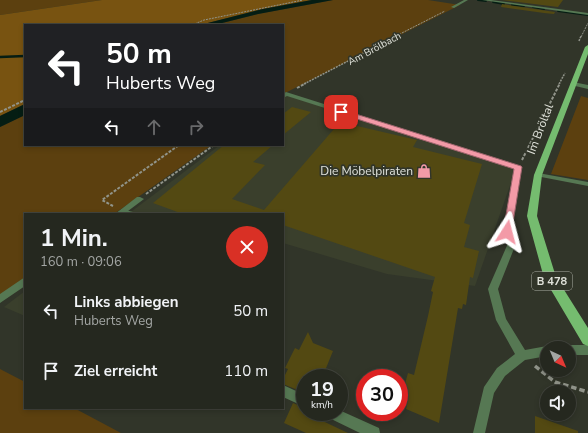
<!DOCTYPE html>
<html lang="de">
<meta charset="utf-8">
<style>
:root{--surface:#25281f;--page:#2d3028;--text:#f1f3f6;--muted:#a3a6a4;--line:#42443d}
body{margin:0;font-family:"Nunito Sans",sans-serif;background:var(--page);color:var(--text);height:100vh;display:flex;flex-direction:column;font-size:15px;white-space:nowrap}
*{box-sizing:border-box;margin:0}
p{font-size:13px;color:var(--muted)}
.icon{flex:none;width:22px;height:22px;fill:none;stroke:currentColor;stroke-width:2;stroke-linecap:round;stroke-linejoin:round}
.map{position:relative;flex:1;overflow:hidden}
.sheet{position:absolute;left:24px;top:213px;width:260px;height:196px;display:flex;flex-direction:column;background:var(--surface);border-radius:0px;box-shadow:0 2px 6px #0003,0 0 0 1px var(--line)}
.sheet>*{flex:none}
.banner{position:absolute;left:24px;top:24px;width:260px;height:122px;border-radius:0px;box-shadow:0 2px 6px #0003,0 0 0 1px var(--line);background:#202124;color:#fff;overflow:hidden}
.needle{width:26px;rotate:136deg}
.tools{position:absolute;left:540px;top:341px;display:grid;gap:8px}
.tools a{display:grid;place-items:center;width:36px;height:36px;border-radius:50%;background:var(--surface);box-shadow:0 2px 6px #0003,0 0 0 1px var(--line);font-size:20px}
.speed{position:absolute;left:296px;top:369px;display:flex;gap:8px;font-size:20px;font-weight:700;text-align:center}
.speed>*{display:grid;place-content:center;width:52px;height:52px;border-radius:50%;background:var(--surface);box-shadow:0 2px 6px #0003,0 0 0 1px var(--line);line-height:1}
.speed small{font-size:10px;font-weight:400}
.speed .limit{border:6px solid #d22;background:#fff;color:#111}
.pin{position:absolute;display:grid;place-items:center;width:34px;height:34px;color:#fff;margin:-17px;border-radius:8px;box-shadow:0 2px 6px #0006}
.me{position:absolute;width:44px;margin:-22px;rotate:9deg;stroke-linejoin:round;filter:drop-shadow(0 0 3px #0008)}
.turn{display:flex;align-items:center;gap:14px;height:84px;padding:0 16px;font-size:18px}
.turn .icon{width:52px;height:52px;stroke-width:2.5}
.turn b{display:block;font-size:28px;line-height:34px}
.lanes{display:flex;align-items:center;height:38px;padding:0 16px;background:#0003;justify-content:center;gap:20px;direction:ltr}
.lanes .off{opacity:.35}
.round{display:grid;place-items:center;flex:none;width:42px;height:42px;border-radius:21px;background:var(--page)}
.overview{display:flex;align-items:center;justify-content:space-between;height:68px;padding:0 16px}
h1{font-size:24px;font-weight:700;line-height:30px}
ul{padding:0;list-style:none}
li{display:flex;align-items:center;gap:12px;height:60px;padding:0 16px}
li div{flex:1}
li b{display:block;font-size:15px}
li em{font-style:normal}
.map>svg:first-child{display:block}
.built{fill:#3a3f2c}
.green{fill:#5c400f}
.forest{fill:#785311}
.water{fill:#051d13}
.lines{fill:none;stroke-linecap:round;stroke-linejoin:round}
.stream-far1{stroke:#051d13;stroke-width:2}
.stream{stroke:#051d13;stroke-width:2.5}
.building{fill:#534912}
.path-far3{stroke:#91948a;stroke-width:1;stroke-dasharray:2 1;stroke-linecap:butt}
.path-far2{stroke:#91948a;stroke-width:1.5;stroke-dasharray:2 1;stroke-linecap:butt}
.path-far1{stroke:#91948a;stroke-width:2;stroke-dasharray:3 1.5;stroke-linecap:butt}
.path{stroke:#91948a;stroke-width:3.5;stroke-dasharray:5.5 3;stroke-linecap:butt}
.service{fill:#567853;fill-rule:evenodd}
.minor{fill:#567853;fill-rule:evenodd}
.primary{fill:#75bc6f;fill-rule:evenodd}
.route{fill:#f39aa7;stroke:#9e646d}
.labels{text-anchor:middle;stroke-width:3.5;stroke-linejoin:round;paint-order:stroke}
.far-street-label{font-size:10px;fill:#e1e3db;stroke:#313529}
.shield{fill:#313529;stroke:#acafa6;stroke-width:1}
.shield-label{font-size:11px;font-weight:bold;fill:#e1e3db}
.street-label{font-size:12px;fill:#e1e3db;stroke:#313529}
.poi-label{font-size:12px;fill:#e1e3db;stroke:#313529;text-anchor:end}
</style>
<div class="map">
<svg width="588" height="433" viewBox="0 0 588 433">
<rect width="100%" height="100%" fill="#313529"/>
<path class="built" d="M286,95L516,168L475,286L387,274L283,243V214H128L220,145H283V98Z
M25,291V316L4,307Z"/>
<path class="green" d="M0,0H102L0,15Z
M333,0H428L460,5L283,94V25H214L258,14Z
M581,96L588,98V180L551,174Z
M25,115V145H212L114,214H25V278L0,295V127Z
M0,369L25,382V408H74L121,433H0Z"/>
<path class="forest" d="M102,0H312L263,9L200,25H25V104L0,116V15Z"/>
<path class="water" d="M312,0H333L258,14L214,25H200L263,9Z
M25,104V115L0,127V116Z"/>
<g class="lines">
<path class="stream-far1" d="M478,0L486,1
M493,2L504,4
M512,5L524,6
M533,7L544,9
M558,11L588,15"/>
<path class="stream" d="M0,57L25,56"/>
</g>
<path class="building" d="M502,0H563L558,7Z
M502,4L555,12L554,14L544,13L501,7Z
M292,107L311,112L283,135V114Z
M340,122L417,140L413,147L482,164L464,223L470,225L464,247L479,251L473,278L470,277L466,305L463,304L462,309L458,308L439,423L406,409L408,401L401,398L408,373L414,375L428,316L433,292L431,291L435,277L283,225V214H183L153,203L224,145H273L253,162L265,165L232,199L264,210Z
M308,332L313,343L333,351L322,378H305V393L283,384V379L288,369L285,368L295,348L299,350Z
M293,403L305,408V412H311L310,415L348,433H306L284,423Z
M535,416L578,431V433H535Z"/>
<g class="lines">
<path class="path-far3" d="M192,25L204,20L303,0
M394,37L445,11
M581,37L588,23"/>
<path class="path-far2" d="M579,41L581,36
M304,84L396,36
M559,84L565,73"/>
<path class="path-far1" d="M297,88L306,83
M0,112L25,100
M522,160L560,83
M146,194L214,145
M113,206L102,200L179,145"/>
<path class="path" d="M535,366L555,382L588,392"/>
<path class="service" d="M573,82L588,85V89L571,85L570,84Z
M538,173L588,182V186L536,176L534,175Z
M122,209L133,212L134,214H119L118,212Z
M283,385L305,395V407L283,397Z
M339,410L379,428L380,433H360L325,416L323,412H339Z"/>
<path class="minor" d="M464,0H468L454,8L451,7Z
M482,0H491L588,13V15Z
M286,92L520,166L521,167L511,232L517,241L498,289L506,319L525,350L547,346L551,348H547V356L525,360L505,376L494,393L485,433H473L484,387L497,368L515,354L496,320L488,289L509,241L503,232L514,168L287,96L283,98V94Z
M137,197H140L144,199L124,214H115Z
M25,277V286L0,303V294Z
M569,345H588V355H569V348H564Z"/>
<path class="primary" d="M588,45V54L542,175L537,216L556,277L588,328V346L583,344L544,278L527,216L534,175L585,47Z"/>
</g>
<path class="route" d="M338,110H343L521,166L522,167L511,235L507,236L503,232L514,169L338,113Z"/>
<defs>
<symbol id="shop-bare" viewBox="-9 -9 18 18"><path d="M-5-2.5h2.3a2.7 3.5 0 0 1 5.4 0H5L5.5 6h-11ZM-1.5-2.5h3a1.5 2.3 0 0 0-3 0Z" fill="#f39aa7" stroke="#313529" stroke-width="2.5" paint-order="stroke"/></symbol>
</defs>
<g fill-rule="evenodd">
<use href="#shop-bare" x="414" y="161" width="20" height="20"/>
</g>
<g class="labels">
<g class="far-street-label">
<text transform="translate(374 48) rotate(-28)" y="4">Am Brölbach</text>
</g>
<rect class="shield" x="532" y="272" width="40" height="18" rx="3"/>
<g class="shield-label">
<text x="552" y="285">B 478</text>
</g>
<g class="street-label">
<text transform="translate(540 129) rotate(-69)" y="4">Im Bröltal</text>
</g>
<g class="poi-label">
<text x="413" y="175">Die Möbelpiraten</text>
</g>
</g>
</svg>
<div class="tools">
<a><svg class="needle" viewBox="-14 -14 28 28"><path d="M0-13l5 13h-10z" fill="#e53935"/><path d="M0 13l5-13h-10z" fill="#a3a6a4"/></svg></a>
<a><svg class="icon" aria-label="sound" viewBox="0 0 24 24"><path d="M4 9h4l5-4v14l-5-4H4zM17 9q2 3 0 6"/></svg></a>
</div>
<div class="speed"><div>19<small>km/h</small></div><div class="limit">30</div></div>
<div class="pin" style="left:341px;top:112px;background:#d93025"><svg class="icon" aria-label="arrive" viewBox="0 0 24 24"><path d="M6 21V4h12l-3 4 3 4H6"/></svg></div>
<svg class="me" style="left:507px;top:232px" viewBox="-20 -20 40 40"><path d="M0-17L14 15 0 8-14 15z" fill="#f39aa7" stroke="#fff" stroke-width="4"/></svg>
<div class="banner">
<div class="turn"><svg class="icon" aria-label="left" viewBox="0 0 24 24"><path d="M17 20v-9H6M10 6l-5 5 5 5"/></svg><div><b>50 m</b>Huberts Weg</div></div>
<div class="lanes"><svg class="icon" aria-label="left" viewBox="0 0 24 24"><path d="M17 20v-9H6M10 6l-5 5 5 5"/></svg><svg class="icon off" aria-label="ahead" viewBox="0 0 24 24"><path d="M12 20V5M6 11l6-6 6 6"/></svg><svg class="icon off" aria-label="right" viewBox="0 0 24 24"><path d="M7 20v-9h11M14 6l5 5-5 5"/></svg></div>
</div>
<section class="sheet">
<div class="overview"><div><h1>1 Min.</h1><p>160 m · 09:06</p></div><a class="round" style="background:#d93025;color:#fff"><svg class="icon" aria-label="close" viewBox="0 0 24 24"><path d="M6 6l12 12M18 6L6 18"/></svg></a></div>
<ul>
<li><svg class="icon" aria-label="left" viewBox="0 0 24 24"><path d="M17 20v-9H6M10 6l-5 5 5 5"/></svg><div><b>Links abbiegen</b><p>Huberts Weg</p></div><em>50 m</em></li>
<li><svg class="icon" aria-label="arrive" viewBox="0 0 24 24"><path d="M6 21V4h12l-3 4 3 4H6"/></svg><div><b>Ziel erreicht</b></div><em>110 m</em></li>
</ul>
</section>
</div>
